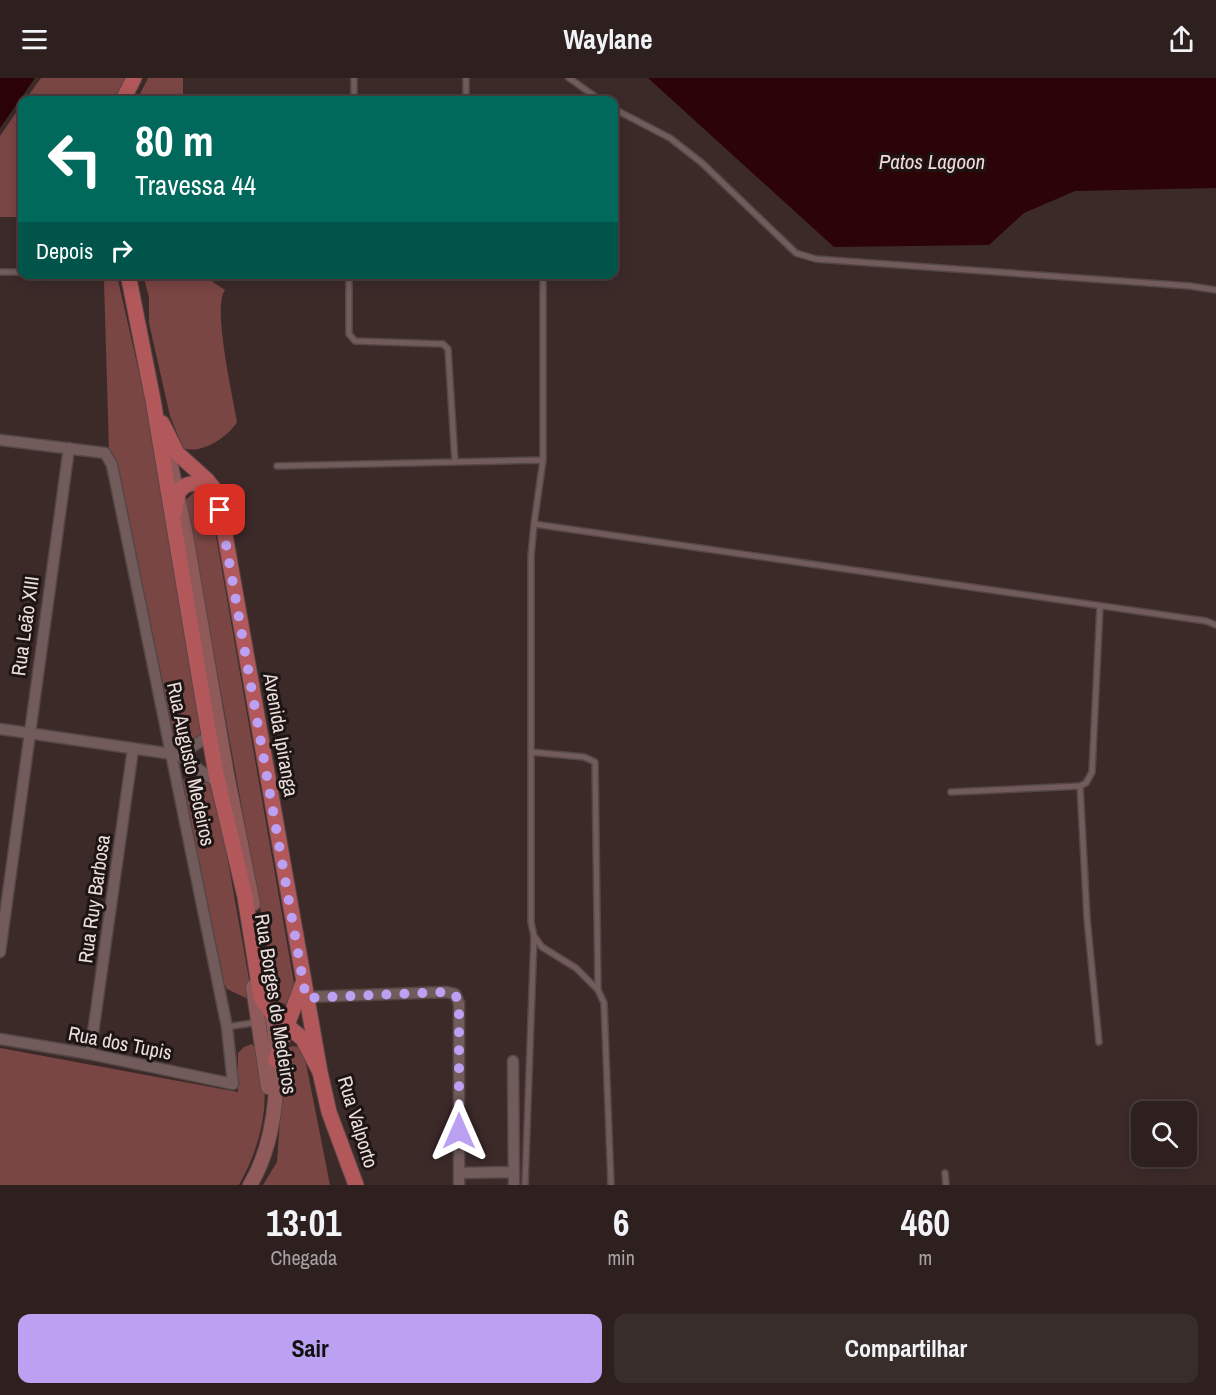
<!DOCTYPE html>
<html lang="pt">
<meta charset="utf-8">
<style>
:root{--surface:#2d201f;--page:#392d2c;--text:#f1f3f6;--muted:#a7a3a4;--line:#483e3d;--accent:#bca0f2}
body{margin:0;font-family:"Archivo Narrow",sans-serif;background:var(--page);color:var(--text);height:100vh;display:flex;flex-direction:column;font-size:22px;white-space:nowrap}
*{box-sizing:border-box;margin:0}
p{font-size:20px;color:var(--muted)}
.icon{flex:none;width:33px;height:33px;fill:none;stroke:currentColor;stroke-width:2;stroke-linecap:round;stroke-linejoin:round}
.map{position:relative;height:1107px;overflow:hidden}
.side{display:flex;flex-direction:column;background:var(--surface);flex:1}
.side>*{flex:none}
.hud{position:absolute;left:18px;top:18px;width:600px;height:183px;border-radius:12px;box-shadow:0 3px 15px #0003,0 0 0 2px var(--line);background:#00695c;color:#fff;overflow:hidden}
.buttons{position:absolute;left:1131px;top:1023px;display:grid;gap:12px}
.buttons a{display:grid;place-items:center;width:66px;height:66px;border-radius:12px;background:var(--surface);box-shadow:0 3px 15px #0003,0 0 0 2px var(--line);font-size:30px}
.pin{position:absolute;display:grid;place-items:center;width:51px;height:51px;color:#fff;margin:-26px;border-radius:12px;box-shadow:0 3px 9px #0006}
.me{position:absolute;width:66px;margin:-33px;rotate:0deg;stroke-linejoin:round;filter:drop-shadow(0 0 4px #0008)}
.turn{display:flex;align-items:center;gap:21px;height:126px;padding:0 18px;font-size:27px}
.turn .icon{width:78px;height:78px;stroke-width:2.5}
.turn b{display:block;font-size:42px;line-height:51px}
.then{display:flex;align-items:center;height:57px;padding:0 18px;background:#0003;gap:12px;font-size:22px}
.eta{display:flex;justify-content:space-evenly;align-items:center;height:102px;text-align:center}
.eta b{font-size:36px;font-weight:800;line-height:42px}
.action{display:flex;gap:12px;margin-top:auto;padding:12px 18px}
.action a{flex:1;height:69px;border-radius:12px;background:var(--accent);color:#111;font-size:24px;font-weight:800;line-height:69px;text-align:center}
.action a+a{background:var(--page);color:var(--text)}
header{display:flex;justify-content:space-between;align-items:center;height:78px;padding:0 18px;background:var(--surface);font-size:27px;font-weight:800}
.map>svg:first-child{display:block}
.green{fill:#7a4644}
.water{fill:#2c0306}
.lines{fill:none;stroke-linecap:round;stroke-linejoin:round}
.lane-casing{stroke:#564747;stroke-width:8}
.street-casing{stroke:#564747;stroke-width:13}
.secondary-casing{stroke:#564747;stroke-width:16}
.primary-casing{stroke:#564747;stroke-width:17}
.lane{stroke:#715c5b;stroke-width:5}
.street{stroke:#715c5b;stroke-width:10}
.secondary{stroke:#915a5a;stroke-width:14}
.primary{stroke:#b2585a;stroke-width:15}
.route{stroke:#bca0f2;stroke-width:10;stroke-dasharray:0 18}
.labels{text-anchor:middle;stroke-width:6;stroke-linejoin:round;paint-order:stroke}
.street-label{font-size:20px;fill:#ebdedd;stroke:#1d1514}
.water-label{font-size:21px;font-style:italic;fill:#f4dad9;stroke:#1d1514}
</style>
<header><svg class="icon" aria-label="menu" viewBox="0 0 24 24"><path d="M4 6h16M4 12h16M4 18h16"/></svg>Waylane<svg class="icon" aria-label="share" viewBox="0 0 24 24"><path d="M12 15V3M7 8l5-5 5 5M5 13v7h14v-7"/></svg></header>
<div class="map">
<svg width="1216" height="1107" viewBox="0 0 1216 1107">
<rect width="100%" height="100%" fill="#3c2a29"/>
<path class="green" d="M41,0H126L113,22H25Z
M148,0H183V22H137Z
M22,26V139H0V58Z
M143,197H212L213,204L225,212C212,229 233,319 237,344C228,359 201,377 183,370L170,338L149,245V219Z
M118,202L145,321L204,651C196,662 189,667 176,668L118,389L109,372L104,203Z
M196,412H203L209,418L295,911L287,927L277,923L186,422Z
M184,701L208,703L215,711L252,918L246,920L227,911L221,899L180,705Z
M252,966C259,973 259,982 262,991C270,1031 259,1071 239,1107H0V970L238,1014V975L244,969Z
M292,968L298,969L304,975L330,1107H263L277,1084L285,972Z"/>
<path class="water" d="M0,0H35L0,50Z
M648,0H1216V110L1075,113L1024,135L989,167L834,169Z"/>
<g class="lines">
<defs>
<path id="lane" d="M354,0V22
M466,0V22
M569,0L600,22
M614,31L670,60L702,85L796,175L816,181L1190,208L1216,212
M0,194H22
M349,196V256L355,263L443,266L448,271L455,384
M277,388L543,382
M534,446L543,382V196
M531,674L584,679L595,684L598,912
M1080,708L1087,840L1099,964
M951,714L1080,708L1086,705L1092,694L1100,528
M227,949L252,945
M945,1095L946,1107
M525,1107L534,858
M611,1107L604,925L598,912L576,890L542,869L534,858L531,844V478L534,446L1206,543L1216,547"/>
<path id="street" d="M0,362L105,375L112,387L227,949L233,1006L90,976L0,961
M0,651L179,677L219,706
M179,677L209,658
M0,874L69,370
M306,919L446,914L455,916L459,925V1107
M90,976L133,671
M513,983L514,1107
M459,1095L514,1094"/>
<path id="secondary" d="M166,365L185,452L227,697L253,826
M253,909L268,1009
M250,1107C279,1059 282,982 270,928"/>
<path id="primary" d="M123,22L134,0
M128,196L153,322L205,634L216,696L245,819L261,919L272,935L303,961L320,994
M162,345L177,375L207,402L218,417L320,994L329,1034L356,1107
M175,433C176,406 187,402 212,408
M276,982L284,955L303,905"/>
</defs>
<use href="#lane" class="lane-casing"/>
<use href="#street" class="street-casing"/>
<use href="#secondary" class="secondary-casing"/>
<use href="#primary" class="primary-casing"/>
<use href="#lane" class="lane"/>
<use href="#street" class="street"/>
<use href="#secondary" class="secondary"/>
<use href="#primary" class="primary"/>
</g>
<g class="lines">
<path class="route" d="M220,432L306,920L446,914L455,916L459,925V1053"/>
</g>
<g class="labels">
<g class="street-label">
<text transform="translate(25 548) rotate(-82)" y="7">Rua Leão XIII</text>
<text transform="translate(281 657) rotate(80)" y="7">Avenida Ipiranga</text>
<text transform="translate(191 686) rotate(78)" y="7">Rua Augusto Medeiros</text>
<text transform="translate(94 821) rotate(-82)" y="7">Rua Ruy Barbosa</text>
<text transform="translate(276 926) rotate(81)" y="7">Rua Borges de Medeiros</text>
<text transform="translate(120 965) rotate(11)" y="7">Rua dos Tupis</text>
<text transform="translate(358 1044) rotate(73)" y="7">Rua Valporto</text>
</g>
<g class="water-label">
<text x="932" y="91">Patos Lagoon</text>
</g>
</g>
</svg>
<div class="buttons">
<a><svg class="icon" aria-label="search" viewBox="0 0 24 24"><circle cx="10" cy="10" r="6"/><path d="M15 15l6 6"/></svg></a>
</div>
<div class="pin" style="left:220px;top:432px;background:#d93025"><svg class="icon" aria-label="arrive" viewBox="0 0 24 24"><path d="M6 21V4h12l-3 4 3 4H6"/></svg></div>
<svg class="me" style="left:459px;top:1053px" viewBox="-20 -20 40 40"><path d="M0-17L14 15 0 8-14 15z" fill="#bca0f2" stroke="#fff" stroke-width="4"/></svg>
<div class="hud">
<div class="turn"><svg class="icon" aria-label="left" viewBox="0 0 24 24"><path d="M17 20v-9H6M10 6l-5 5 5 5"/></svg><div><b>80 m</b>Travessa 44</div></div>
<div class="then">Depois<svg class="icon" aria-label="right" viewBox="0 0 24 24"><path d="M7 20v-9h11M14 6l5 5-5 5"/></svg></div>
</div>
</div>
<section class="side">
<div class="eta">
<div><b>13:01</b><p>Chegada</p></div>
<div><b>6</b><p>min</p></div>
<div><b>460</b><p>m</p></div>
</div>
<div class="action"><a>Sair</a><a>Compartilhar</a></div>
</section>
